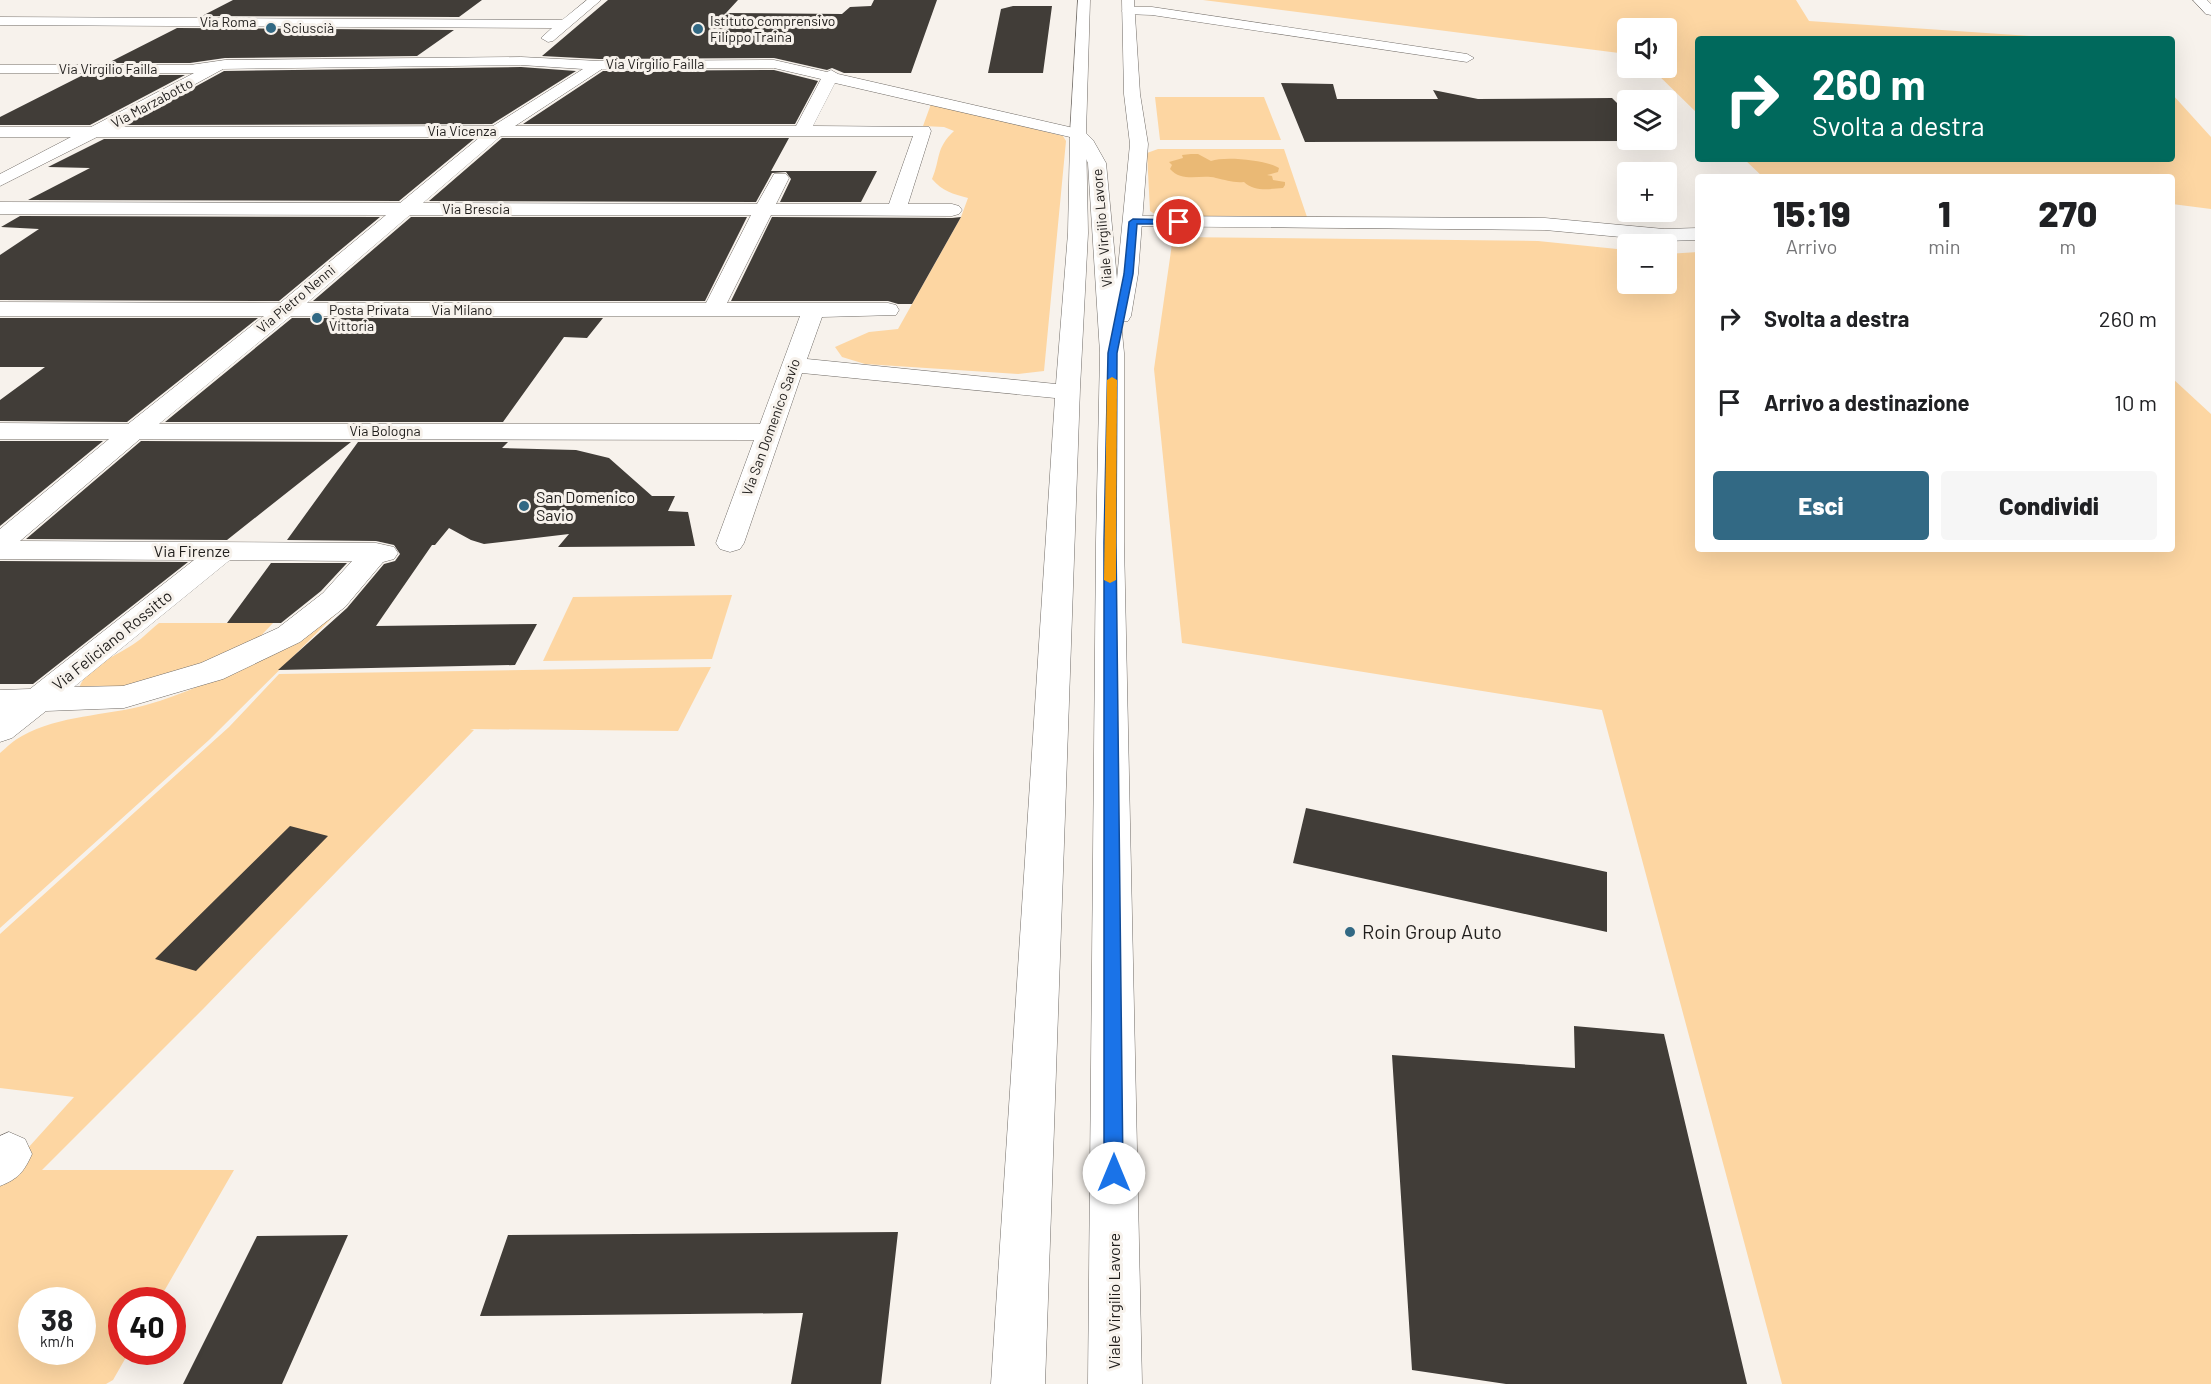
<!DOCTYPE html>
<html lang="it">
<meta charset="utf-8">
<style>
:root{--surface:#fff;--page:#f6f6f6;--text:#202124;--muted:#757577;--accent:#326984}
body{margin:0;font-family:Barlow,sans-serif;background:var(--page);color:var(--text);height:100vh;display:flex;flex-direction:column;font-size:22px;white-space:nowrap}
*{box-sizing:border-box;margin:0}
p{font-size:20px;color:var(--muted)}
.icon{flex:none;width:33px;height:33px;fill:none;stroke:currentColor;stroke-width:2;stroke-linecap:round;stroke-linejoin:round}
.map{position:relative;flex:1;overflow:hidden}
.panel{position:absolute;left:1695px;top:174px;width:480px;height:378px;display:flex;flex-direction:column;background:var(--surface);border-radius:6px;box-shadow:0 6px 24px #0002}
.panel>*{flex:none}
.banner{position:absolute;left:1695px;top:36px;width:480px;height:126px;border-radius:6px;box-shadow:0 6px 24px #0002;background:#00695c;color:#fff;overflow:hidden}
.fabs{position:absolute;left:1617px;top:18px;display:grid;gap:12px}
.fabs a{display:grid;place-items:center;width:60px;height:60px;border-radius:6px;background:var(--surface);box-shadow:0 6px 24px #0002;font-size:30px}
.speed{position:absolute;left:18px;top:1287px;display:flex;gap:12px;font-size:30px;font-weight:700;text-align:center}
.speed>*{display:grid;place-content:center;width:78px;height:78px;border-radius:50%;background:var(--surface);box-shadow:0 6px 24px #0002;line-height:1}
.speed small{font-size:15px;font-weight:400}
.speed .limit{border:9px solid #d22;background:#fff;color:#111}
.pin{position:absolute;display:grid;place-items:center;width:51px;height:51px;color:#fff;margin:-26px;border:3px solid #fff;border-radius:50%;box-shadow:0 2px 6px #0007}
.me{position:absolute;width:66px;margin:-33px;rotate:0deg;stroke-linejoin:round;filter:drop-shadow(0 0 4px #0008)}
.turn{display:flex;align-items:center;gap:21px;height:126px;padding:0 18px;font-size:27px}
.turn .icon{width:78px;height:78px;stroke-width:2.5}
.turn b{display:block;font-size:42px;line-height:51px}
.eta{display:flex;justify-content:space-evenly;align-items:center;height:102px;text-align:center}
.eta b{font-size:36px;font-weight:800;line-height:42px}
.primary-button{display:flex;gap:12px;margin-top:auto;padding:12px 18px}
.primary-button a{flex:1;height:69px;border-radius:6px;background:var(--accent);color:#fff;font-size:24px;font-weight:800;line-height:69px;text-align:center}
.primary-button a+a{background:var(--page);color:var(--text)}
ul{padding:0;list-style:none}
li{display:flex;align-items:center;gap:18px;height:84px;padding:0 18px}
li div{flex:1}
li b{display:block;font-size:22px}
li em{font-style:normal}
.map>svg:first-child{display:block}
.green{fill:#fdd6a2;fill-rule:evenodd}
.forest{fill:#eab975}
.building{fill:#413d38}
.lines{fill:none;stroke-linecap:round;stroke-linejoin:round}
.minor-casing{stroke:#716c67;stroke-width:1}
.tertiary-casing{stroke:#716c67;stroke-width:1}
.minor{fill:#fff;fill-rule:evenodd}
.tertiary{fill:#fff;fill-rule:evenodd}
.route{fill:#1a73e8;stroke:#114b97;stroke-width:1.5}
.slow{fill:#f59e0b}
.poi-dot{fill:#326984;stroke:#f7f2ec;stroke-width:2}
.labels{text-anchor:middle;stroke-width:6;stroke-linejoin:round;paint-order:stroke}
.far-poi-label{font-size:14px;fill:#1f1d1b;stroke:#f7f2ec;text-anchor:start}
.far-street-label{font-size:14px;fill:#1f1d1b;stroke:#f7f2ec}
.poi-label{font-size:16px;fill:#1f1d1b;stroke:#f7f2ec;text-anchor:start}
.street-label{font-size:16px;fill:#1f1d1b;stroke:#f7f2ec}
.near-poi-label{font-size:20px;fill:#1f1d1b;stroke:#f7f2ec;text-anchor:start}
</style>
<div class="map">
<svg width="2211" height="1384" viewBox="0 0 2211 1384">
<rect width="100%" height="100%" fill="#f7f2ec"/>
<path class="green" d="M1203,0H1796L1809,21L2073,39H1698V114L1651,68H1666V28H1628L1627,54Z
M2172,94L2211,137V209L2172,204V177H1763L1744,159H2172Z
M1155,97H1264L1281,140H1160Z
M931,104L1063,136L1066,141L1044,371L1018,374L865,364L842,357L835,347L869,332L898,329L961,217L968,198C953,194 942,191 932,179C941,158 935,149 954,131L944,127L923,126Z
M1158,149H1284L1307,217L1158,216L1150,211L1147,153Z
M1173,237L1538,241L1627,250L1628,284H1666L1667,254L1698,252V549H2172V378L2211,414V1384H1782L1602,710L1182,643L1154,369Z
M732,595L712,659L543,661L573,597Z
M339,611L209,740L0,928V753C7,747 14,740 22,736C60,715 105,716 146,705C215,686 277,645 339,611Z
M159,623H273L257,640L187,670L96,693L79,689C83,671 114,656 129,647C140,641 149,631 159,623Z
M711,667L678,731L470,729L474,730L205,1007L42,1170H234L159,1300H122V1352H129L113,1380L106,1384H0V1179L74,1097L0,1088V934L229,727L279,674ZM32,1300H82V1352H32Z"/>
<path class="forest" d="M1191,154H1198L1211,161C1225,156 1266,160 1279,168L1278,172L1267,175L1272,176L1273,180L1285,182V185L1283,188C1270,189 1254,192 1244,182C1233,183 1226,180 1216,178C1201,174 1182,183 1170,169L1172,165L1169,162L1183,158L1182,155Z"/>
<path class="building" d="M233,0H482L459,17L202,16Z
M608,0H738L726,13L842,14L850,7L871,6L874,0H937L911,73H844L832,68L827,70L774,58L599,59L542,56Z
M1013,6H1052L1043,73H988L1001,9Z
M177,28L454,30L417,56L225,58L190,63H108Z
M521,67L576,71L492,124L125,125L224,71Z
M774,70L818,81L795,124H523L603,71Z
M83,75H185L90,125H0V117Z
M1281,83L1333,84L1337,99H1438L1433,90L1478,99L1612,98L1628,114V141L1305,142Z
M502,138H789L771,171H877L861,202H780L791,179L786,172L772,173L756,202L429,201Z
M104,139H474L399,201L28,200L90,168L48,167Z
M20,216L380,217L279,301L0,300V255L39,229L1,227Z
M411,217H747L705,301H313Z
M772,217L952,218L961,217L912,304H898L888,301H731Z
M0,318H258L127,422L0,421V400L45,367H0Z
M292,318H603L587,338L564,337L503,422H165Z
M0,441H103L0,526Z
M141,441L351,442L227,540L26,539Z
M358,442H508L502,448L576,450L609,458L652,496H675L668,511L688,512L695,546L558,547L569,534L484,544L471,540L449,528L435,545H432L376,626L537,624L515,665L278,670L347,608L384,564L395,561L400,554L394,545L376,541L287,540Z
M0,561L188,562L33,684H0Z
M271,563H347L321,591L281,623H227Z
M1306,808L1607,872V932L1293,863Z
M290,826L328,836L196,971L155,959Z
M1574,1026L1664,1034L1747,1384H1506L1412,1370L1392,1055L1575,1068Z
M898,1232L881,1384H791L803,1313L480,1316L508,1235Z
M348,1235L282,1384H183L257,1236Z"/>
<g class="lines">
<defs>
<path id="minor" d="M587,0H601L553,41L548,42L541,38L552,28L0,25V17L562,20Z
M2193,0H2207L2211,4V15L2206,14Z
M1129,7H1152L1467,54L1474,58L1467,62L1152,15L1124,14L1122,11L1124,8Z
M521,57L599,61L774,60L827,72L831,70L838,74L1078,129L1086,134L1088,233L1080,388L1045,1384H991L1055,398L802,373L744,543L740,549L730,552L720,549L716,543L754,440L140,439L20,541L376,543L394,547L398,553L394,559L383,562L345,607L300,642L223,679L124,708L46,711L12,738L0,742V690L30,689L194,560L0,559V529L109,439H0V423L128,424L264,316H0V302L280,303L386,215L0,214V202L400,203L480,137H97L0,186V174L71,137H0V127H91L194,73H0V65H190L225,60ZM521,65L583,69L493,126L116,127L223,69ZM774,68L821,79L796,126H515L602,69ZM835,83L1070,137L1068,233L1056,384L807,359L822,317L896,315L899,310L896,305L888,303H727L771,215L952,216L959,214L962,210L959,206L952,204H908L931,131L929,127L813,126ZM501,136H913L889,204H776L789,178L786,174H774L757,204L423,203ZM410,215H751L706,303H307ZM291,316H800L760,424H159ZM230,560L352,561L323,593L278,628L201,663L123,686L74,687Z
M1133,216L1545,218L1664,229L1698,228V240L1664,241L1545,230L1126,226L1123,222L1126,218Z
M9,1132L25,1139L32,1154C24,1172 18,1179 0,1186V1136Z"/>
<path id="tertiary" d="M1078,0H1090L1086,133L1093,140L1106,163L1117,279L1130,144L1124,94L1122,0H1134L1140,94L1148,144L1138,274L1131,316L1128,321L1121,322L1124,353V542L1142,1384H1088L1096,542L1100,353L1088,163L1078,143L1070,134Z"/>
</defs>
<use href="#minor" class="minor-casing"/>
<use href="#tertiary" class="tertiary-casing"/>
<use href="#minor" class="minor"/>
<use href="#tertiary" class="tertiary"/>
</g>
<path class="route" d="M1133,219L1179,220L1183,222L1179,224H1137L1133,274L1117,353L1116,542L1123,1173L1120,1180L1114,1183L1107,1180L1104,1173V542L1108,353L1124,274L1129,222Z"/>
<path class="slow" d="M1112,377L1117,380L1116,580L1110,583L1104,580L1107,380Z"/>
<g class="poi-dot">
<circle cx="271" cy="28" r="6"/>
<circle cx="698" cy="29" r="6"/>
<circle cx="317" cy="318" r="6"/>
<circle cx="524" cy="506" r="6"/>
<circle cx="1350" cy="932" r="6"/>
</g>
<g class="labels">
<g class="far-poi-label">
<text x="710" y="26">Istituto comprensivo<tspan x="710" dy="16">Filippo Traina</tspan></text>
<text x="283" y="33">Sciuscià</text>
<text x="329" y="315">Posta Privata<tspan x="329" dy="16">Vittoria</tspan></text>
</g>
<g class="far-street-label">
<text x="228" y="27">Via Roma</text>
<text x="655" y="69">Via Virgilio Failla</text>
<text x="108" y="74">Via Virgilio Failla</text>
<text transform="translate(152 103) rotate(-28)" y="5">Via Marzabotto</text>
<text x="462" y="136">Via Vicenza</text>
<text x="476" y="214">Via Brescia</text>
<text transform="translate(1102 228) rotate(-95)" y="5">Viale Virgilio Lavore</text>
<text transform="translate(296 299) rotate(-40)" y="5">Via Pietro Nenni</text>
<text x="462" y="315">Via Milano</text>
<text transform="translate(771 427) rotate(-70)" y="5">Via San Domenico Savio</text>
<text x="385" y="436">Via Bologna</text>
</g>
<g class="poi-label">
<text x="536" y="503">San Domenico<tspan x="536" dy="18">Savio</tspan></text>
</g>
<g class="street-label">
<text x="192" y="557">Via Firenze</text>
<text transform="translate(112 640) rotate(-39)" y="6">Via Feliciano Rossitto</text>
<text transform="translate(1114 1301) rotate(-90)" y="6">Viale Virgilio Lavore</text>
</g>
<g class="near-poi-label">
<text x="1362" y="939">Roin Group Auto</text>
</g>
</g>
</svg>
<div class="fabs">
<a><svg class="icon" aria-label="sound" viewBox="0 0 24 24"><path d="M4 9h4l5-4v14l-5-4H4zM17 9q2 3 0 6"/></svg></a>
<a><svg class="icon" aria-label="layers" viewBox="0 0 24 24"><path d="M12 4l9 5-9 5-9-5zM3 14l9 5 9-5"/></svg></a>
<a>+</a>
<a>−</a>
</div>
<div class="speed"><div>38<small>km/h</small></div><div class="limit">40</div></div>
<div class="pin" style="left:1179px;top:222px;background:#d93025"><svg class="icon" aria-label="arrive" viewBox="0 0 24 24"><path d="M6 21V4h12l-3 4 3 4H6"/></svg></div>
<svg class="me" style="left:1114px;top:1173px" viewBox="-20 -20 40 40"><circle r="19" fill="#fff"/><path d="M0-13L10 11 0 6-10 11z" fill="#1a73e8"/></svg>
<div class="banner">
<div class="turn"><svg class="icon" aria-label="right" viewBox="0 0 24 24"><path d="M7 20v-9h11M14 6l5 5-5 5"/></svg><div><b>260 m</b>Svolta a destra</div></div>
</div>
<section class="panel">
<div class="eta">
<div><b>15:19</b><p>Arrivo</p></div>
<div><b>1</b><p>min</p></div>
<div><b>270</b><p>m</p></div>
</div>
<ul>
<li><svg class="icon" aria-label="right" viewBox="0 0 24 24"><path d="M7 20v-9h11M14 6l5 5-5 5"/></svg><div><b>Svolta a destra</b></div><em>260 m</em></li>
<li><svg class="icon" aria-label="arrive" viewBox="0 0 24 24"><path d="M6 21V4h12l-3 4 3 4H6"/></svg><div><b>Arrivo a destinazione</b></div><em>10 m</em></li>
</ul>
<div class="primary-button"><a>Esci</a><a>Condividi</a></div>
</section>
</div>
